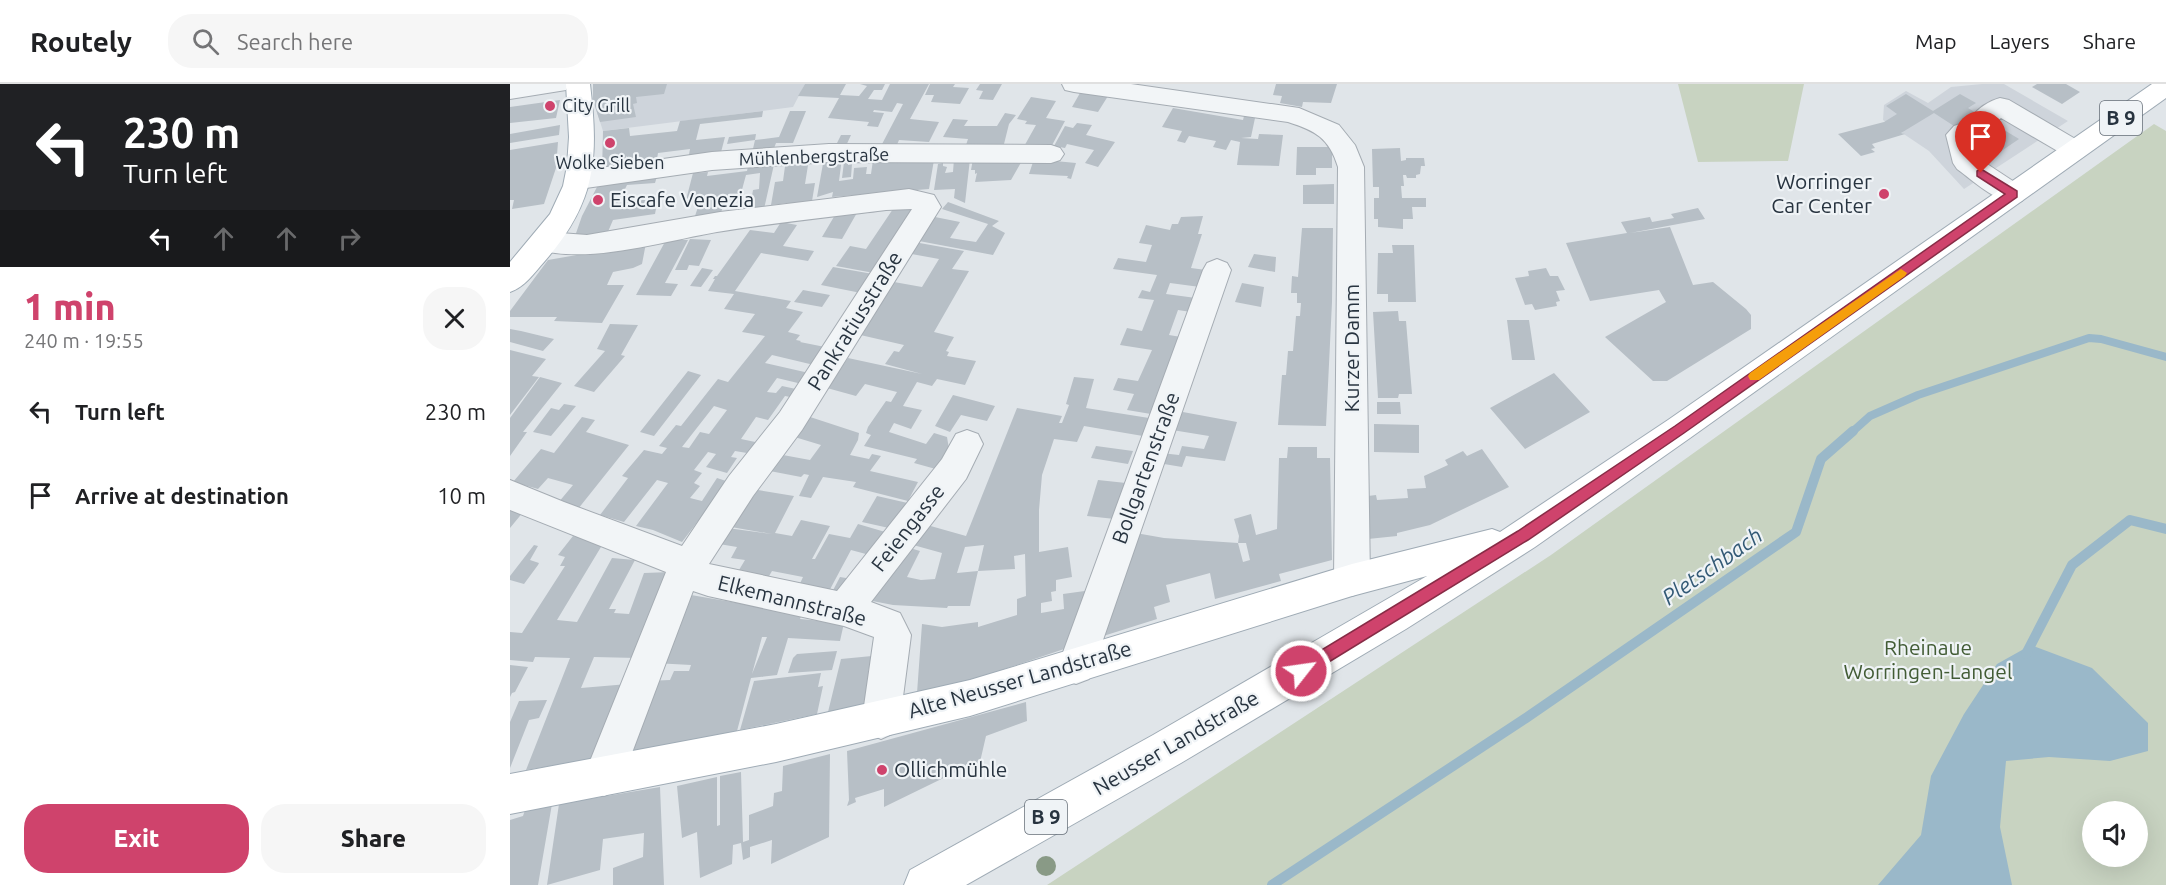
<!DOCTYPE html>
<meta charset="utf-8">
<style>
:root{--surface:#fff;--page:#f6f6f6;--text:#202124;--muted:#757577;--line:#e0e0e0;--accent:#cf436c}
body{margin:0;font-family:Ubuntu,sans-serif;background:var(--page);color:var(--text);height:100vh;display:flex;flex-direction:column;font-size:22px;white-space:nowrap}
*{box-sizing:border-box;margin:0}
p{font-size:20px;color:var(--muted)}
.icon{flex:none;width:33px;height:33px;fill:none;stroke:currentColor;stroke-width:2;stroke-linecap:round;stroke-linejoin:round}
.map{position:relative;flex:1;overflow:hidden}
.details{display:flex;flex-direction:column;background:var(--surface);width:510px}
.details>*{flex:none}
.top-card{background:#202124;color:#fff;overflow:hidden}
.fabs{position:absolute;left:1572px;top:717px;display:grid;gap:12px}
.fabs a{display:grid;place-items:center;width:66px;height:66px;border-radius:50%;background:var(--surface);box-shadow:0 6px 24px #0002;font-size:30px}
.pin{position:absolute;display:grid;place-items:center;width:51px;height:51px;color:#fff;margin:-62px -26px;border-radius:50% 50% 50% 0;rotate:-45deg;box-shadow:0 0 6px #0007}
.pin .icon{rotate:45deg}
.me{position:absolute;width:66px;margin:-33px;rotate:60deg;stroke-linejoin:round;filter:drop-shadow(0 0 4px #0008)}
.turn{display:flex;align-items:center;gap:21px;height:126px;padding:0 24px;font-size:27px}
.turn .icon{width:78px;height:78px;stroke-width:2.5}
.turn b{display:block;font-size:42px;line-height:51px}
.lanes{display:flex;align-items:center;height:57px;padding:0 24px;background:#0003;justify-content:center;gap:30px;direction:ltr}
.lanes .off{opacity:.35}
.round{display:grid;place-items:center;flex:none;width:63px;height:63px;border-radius:24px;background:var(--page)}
.head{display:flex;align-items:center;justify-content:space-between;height:102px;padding:0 24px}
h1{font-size:36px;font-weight:800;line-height:45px;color:var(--accent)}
.primary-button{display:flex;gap:12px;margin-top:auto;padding:12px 24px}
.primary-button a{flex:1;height:69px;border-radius:24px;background:var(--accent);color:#fff;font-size:24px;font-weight:800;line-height:69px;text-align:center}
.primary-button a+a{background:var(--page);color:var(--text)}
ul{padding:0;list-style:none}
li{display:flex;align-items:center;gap:18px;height:84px;padding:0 24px}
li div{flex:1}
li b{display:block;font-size:22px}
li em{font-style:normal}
header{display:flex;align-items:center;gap:36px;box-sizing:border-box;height:84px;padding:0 30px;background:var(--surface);border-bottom:2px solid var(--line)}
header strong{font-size:28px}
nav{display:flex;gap:33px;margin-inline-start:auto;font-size:21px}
.search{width:420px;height:54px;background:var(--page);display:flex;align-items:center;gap:15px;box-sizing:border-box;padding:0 21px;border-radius:24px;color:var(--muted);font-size:22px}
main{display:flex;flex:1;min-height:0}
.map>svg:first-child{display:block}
.built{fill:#ced4db}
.green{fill:#c8d3c1;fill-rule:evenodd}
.water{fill:#9ab8c9}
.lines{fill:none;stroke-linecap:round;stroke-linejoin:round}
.stream-far1{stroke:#9ab8c9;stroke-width:8}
.stream{stroke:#9ab8c9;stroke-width:10}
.building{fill:#b7bfc6;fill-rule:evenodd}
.minor-casing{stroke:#a5acb3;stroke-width:2}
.major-casing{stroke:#9fabb5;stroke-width:2}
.minor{fill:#f2f5f7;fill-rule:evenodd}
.major{fill:#fff;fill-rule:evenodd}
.tree{fill:#899a86}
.route{fill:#cf436c;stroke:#872c46;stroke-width:1.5}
.slow{fill:#f59e0b}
.poi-dot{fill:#cf436c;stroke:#eff3f6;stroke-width:2}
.labels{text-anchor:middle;stroke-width:4.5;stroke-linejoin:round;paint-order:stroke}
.far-poi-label{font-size:18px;fill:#283440;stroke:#eff3f6;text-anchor:start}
.far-street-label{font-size:18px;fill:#283440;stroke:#eff3f6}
.shield{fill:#eff3f6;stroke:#646d77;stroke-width:1.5}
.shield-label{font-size:20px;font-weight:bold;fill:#283440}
.poi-label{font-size:21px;fill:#283440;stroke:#eff3f6;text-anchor:start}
.street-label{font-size:21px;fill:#283440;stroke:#eff3f6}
.park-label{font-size:21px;fill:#425c35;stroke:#eff3f6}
.water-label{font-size:22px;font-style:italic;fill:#325975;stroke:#eff3f6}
</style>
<header>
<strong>Routely</strong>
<div class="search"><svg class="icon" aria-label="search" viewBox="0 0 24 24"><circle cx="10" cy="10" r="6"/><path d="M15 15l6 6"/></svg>Search here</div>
<nav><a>Map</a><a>Layers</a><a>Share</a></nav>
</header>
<main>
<section class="details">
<div class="top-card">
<div class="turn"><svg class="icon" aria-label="left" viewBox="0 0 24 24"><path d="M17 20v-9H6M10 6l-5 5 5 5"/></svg><div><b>230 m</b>Turn left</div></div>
<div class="lanes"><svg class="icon" aria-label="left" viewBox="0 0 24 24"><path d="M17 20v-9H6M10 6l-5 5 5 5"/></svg><svg class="icon off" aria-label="ahead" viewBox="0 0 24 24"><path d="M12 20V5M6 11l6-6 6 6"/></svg><svg class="icon off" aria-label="ahead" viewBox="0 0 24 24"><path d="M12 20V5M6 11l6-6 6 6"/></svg><svg class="icon off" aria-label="right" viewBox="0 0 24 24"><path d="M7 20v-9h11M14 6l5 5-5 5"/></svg></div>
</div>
<div class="head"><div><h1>1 min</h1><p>240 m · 19:55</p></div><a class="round"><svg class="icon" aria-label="close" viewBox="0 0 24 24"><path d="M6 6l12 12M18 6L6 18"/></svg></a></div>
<ul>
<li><svg class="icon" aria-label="left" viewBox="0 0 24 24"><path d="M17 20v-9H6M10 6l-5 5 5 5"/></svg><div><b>Turn left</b></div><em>230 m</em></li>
<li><svg class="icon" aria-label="arrive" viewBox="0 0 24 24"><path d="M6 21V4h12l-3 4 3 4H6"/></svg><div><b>Arrive at destination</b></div><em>10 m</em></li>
</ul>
<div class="primary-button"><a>Exit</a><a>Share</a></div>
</section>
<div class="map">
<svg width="1656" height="801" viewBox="0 0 1656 801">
<rect width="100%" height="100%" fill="#e0e5e9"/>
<path class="built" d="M83,0H295L283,23L93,47L83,16Z
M1472,0H1494L1558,37L1454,105L1419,67L1373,36L1374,21L1396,7L1418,19L1441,3Z"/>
<path class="green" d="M1168,0H1294L1278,77L1188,78Z
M1644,40L1656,47V801H537L1041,471ZM1582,728H1628V772H1582Z"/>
<path class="water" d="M1521,561L1582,584L1638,639V667L1600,677L1539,673L1496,677L1490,743L1502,801H1368L1411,751L1421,692L1454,630L1487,580Z"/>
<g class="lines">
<path class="stream-far1" d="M1341,349L1360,332L1408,311L1579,254L1591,255L1656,273"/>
<path class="stream" d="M1516,570L1562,481L1620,436L1656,445
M762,801L1016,634L1286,448L1311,375L1343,347"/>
</g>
<path class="building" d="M83,0H157L154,10L126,13L127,19L123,20L126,33L90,38L83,16Z
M295,0H336L330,11L349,12L357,2L350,0H375L372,6H364L358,15L372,16L380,0H419L400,35L429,38L419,58L389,56L386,63L371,62L393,20L387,19L382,28L364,26L363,28L374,29L368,43L357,42L359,38L318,34L329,14L288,12Z
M420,0H445L443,3L459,4L450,20L421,18L424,11H415Z
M470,0H492L483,16L469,15L473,7L466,6Z
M766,0H827L821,19L793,18L792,23L770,19L772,12L763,11Z
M1527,0H1556L1570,8L1552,20L1522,3Z
M570,9L598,12L588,28L562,23Z
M1396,10L1423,27L1450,10L1466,19L1458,24L1509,55L1487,70L1424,29L1391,49L1395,50L1362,60L1365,64L1361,65L1365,68L1351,72L1328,50L1374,38L1387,30L1376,22Z
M521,13L546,17L536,34L555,37L539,67L512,66L526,41L515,40L517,37L507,35Z
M50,16L46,34L0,39V23Z
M663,24L733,36L734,32L745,34L741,53L731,54L748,55L749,50L773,51L769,82L727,81L730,58L721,56L716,66L703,63L706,57L679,52L675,59L667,57L672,47L652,43Z
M253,27L252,33L190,40L186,56L215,53L210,72L178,76L180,65L148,69L146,81L117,85V72L116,73L115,86L92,89L93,47L119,44L120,52L167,47L170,37Z
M280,27H296L283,59H266L263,67L242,69L245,56L269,53Z
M495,29L506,31L499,40L494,60L456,61L458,55L433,53L443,35L458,36L454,42H487Z
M567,39L582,41L576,51L605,58L588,83L575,79L584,66L557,60L555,64L544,62L555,42L563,44Z
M50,41L49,51L0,59V50Z
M246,50L245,56L217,60L219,53Z
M331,51H341L335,64L325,63Z
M48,58L46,84L34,120L2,125L4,116H0V66Z
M787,63H822V84H806V91H786Z
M890,64L891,77L896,76V74H914L915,82H911L910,90L906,91V94H897L896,91H893L894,102H891L892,114H916V123H902L903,135H893V145L868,143V135H864V114H869V103H863L862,65Z
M314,74H332L329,97L343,95L344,84L357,83L356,90H361L363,76L385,75L384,79L424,76L419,105L322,113L323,108L307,113Z
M276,75H299L295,100L305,99L302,117L278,121L279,119L261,121L265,98L273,97Z
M444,75H460L455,119L444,114L445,105L424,106L428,80L433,79V82L437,83L435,89L443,88Z
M463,75H513L501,96L465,98L467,89L465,90V86H461Z
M524,75L566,79L561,95L557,94L558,92L519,90Z
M265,76L254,125L226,129L230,114L215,116L210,132L184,135L191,114L176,116L183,89L198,88L197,92L237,87L239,78ZM250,89L249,105L243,106L242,112L230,113L236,91Z
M338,77V81L342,80L341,93L332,94L334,78Z
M148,89L145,99L117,101L108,119L148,114L145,130L103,136L97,150L64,155L72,132L87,103L93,98Z
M824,100V120H793V101Z
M438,118L489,137L482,142L495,149L483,171L409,157L425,133L450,138L440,154L466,158L478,140L432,125Z
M385,122L405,125L364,189L326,182L340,162L356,165Z
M1188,124L1195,135L1120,149L1160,143L1183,201L1203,198L1236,225L1241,231V245L1157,297H1143L1095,253L1156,218L1149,206L1080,217L1056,159L1117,149L1111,138L1140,133L1142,138L1164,134L1161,130Z
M348,127L332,155L312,153L325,131Z
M693,132L688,150H692L681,184L696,186L690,203L660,199L656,210L686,214L681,228L668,226L659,251L671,253L641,330L617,326L624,310L603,306L608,294L628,297L642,266L610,261L617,244L632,247L644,216L628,214L632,206L640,208L647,191L603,185L608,174L636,178L642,161L629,159L636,141L660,146L662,140H668L671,133Z
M271,138L287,141L273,162L304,167L298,177L251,169L225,207L281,217L276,224L293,228L278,248L290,251L286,256L291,257L290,258L315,263L304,281L262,271L255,279L299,289L292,300L267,294L257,308L266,309L272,302L286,305L280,313L275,312L258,336L246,333L231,355L250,359L243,370L225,367L221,373L227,374L217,389L196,383L206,370L198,368L184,386L192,389L184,399L190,402L180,414L192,417L207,394L225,400L198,424L172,458L143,446L126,442L158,399L147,396L114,438L90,431L118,394L112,392L134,366L152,370L157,364L149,362L166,341L171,342L208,295L218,298L255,252L232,248L245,230L214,225L224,210L198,207L205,195H203L205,192H207L240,146L264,149ZM204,322L217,326L199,350L190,348L179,364L172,363Z
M792,144H823L822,218L816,342L768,341L772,291H776L778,267H783L786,232H790L791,219H787V209H781L782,192L788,193Z
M180,155L201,156L189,182L179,181L177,186H165Z
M156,156H178L155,199L168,200L161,212L126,211Z
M404,158L454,167L442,185L459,187L424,248L444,253L436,267L439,268L437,272L466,277L455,301L427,295L422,302L407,298L393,322L412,326L401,345L384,339L379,348L416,360L424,349L437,353L439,365L433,387L404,379L407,375L354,362L361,351L356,349L358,343L376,317L381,318L387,308L355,300L346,312L317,304L338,274L412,290L375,280L384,267L389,268L394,261L346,250L384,198L412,203L429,175L396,169Z
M136,159L132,180L123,184L103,188L97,201H114L92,239L44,237L47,233H0V227L38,176Z
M882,161H904L906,218H878V210H867L868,169H883Z
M744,170L766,173L765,188L738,183Z
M323,183L363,190L351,209L311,201Z
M192,184L203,186L191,203L180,202Z
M1036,184L1040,192H1048L1055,206L1046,207L1050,217L1046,218L1047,222L1025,226L1022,220L1015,221L1005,194L1019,192L1018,187Z
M732,199L754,203L751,223L725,218Z
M293,206L320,211L312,223L284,218Z
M888,227L889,237H896L902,310H889L888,314H868L863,228Z
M997,236H1019L1025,276H1002Z
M100,240L128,241L111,271L115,272L84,308L64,302L95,267L87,265Z
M0,245L11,247L44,255L33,267L0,258Z
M0,266L36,275L22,292L29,293L0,331Z
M178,287L191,291L144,352L130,348Z
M1044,289L1080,328L1015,365L980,324Z
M30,293L52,299L13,348H17L0,372V334Z
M564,293L584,295L576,324L639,334L633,352L574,342L567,358L544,355L532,391L529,426V468L558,463L562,493L546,496V507L541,508L542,517L531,519V529L554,525L553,510L582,506L563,562L447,601L407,609L412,540L432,543L468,538V543L507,531V515L516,512L515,470L504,472L505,485L468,487L474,461L455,463L447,489L468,487L460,522H438L437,524L383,521L352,515L393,462L410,467L397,493L411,496L425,495L432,469L396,459L410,439L456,452L507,324L552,332L549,339H552L559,321L556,320Z
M443,311L485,322L477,337L451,331L440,348L425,342Z
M867,318H890L891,330H867Z
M54,320L66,322L41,352L23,348L41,324L49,326Z
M662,326L727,338L715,377L676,372L672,383L648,379L651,369L669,371L672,362L694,365L699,352L656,345Z
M294,331L349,349L348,356L340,371L359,375L362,370L371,372L360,387L408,398L398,417L343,403L346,398L313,393L301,414L289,412L299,391L294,390L291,393L250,385L262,369L300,376L311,361L278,351Z
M72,333L85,336L76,348L119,361L68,425L48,419L63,401L38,394L28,405L3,398L31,365L44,369Z
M864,340L909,341V369L864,368Z
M586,362L623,367L618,380L581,374Z
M778,363H807V374H820L822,476L769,490L771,497L705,515L700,489L660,500L656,501L660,518L644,523L647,535L587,554L598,509L611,508V476L620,448L654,454L728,459L733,478L740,476L736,459H728L729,452L724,435L741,430L746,451L767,445L769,374H777Z
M972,365L999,403L920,441L887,449V452L858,455V412L866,411L867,416L898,414L897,405L916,404L914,392L938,381L935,376L953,367L957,372Z
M588,396L616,399L605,435L577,432Z
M248,406L284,412L265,449L282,452L291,436L320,442L302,475H305L319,450L340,454L348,440L382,450L367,473L341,466L317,511L287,506L293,493L262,487L255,499L226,491L235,476L221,474L227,463L203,459L210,443L262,450L221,443Z
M367,412L402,420L388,446L352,438Z
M0,420L14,427L0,444Z
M63,452L94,458L47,536L67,538L102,474L125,476L99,525H106L104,529L119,530L134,489L161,488L127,574L84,573L71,604L118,600L91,674L16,686L60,574L25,573L23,578L0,576V548L12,549L19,538L55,482H50L55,473L48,471Z
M24,461L28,462L20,476L29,479L28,481L14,500L0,496V492Z
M330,493L348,496L320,512Z
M181,511L292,530L290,535L334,539L330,557L278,554L267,591L241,594L227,647L109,671L137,597L160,596L164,587H179L181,581L144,579ZM252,553H257L242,590Z
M327,567L322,586L278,589L283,574L287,570Z
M362,572L358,588L367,589L359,619L318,628L331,575Z
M0,581L18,583L5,608L2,609L0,613Z
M311,589L308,603L313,602L307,630L230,646L244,597Z
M37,616L29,634L19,636L0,684V638L9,617Z
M516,618L517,637L476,652L470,678L453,683L454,684L374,723V705L345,714L346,718L337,722L339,716L337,667Z
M320,670L319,753L261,780L262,756L240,763V773L233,776L231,759L223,761L222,780L190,794L187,748L172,754L167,702L207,693V742L210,741V692L231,688L233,758L239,756V731L263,722L264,709L272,707L273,682Z
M150,703L154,801H103V784L133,773L134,749L93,755L90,786L37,801L49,720Z
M42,720L28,801H0V736L13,732L15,726Z"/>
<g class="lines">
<defs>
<path id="minor" d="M0,0H59L56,6L0,15Z
M552,0H621L789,24L829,41L845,61L854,83L860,496L854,507L842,512L830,507L824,496L828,83C819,54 806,47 778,38L564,8L555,6Z
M1490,14L1499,16L1574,60L1578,66L1574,72L1565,75L1556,72L1491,34C1482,41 1476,43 1465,40L1461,34C1468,24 1479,17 1490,14Z
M1453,39L1462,42L1466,48L1462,53L1468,74L1512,103L1516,110L1512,117C1490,123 1465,98 1447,85L1443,79L1436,51L1444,42Z
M319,60L541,61L550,64L554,70L550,76L541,79L319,78L202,86L69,105L60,103L56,96L60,89L69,87L202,68Z
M399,105L424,111L431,123L292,346L243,412L199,480L327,507L432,375L446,350L457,346L468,350L473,360L456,395L361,518L390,529L401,551L390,636L384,649L371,655L358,649L352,636L364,553L334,542L198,512L183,507L108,706L94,712L80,706L74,692L156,488L0,426V396L54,418L172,462L219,392L270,328L402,125L376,126C320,133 263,139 207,148C154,157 78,181 26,165L22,158L26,151L36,148L77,151L210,128Z
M707,175L717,179L721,186L584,582L579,595L566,600L553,595L548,582L693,186L697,179Z"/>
<path id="major" d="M56,0H80C89,76 86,118 34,178C24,189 15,203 0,208V178L40,130L53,102L57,82L59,53Z
M1642,0H1656V14L1180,354L1025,463L896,545L671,679L456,801H394L400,786L643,651L917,492L842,512L460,632L266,678L0,730V690L266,640L460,596L842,480L982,445L990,448L1158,336Z"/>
</defs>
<use href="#minor" class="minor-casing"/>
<use href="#major" class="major-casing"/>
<use href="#minor" class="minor"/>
<use href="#major" class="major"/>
</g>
<circle class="tree" cx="536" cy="782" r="10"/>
<path class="route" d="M1471,85L1507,107V113L1174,349L1018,456L796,592L791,595L785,592L783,587L785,582L1008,447L1165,342L1495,110L1467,92V87Z"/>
<path class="slow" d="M1391,185L1397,189L1395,192L1249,296H1240L1238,292L1240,289Z"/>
<g class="poi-dot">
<circle cx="40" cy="22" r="6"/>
<circle cx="100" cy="59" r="6"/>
<circle cx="1374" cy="110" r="6"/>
<circle cx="88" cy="116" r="6"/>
<circle cx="372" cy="686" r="6"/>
</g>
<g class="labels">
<g class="far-poi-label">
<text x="52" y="28">City Grill</text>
<text x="100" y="85" text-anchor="middle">Wolke Sieben</text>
</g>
<g class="far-street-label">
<text transform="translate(304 73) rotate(-2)" y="6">Mühlenbergstraße</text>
</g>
<g class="shield">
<rect x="1590" y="17" width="42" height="34" rx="4.5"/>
<rect x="515" y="716" width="42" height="34" rx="4.5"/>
</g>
<g class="shield-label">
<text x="1611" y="41">B 9</text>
<text x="536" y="740">B 9</text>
</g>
<g class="poi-label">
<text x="1362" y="105" text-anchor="end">Worringer<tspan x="1362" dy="24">Car Center</tspan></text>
<text x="100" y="123">Eiscafe Venezia</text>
<text x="384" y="693">Ollichmühle</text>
</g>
<g class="street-label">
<text transform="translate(345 237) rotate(-58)" y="7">Pankratiusstraße</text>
<text transform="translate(842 264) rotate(-90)" y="7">Kurzer Damm</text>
<text transform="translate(636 384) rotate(-70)" y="7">Bollgartenstraße</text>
<text transform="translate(398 444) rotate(-52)" y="7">Feiengasse</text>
<text transform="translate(282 517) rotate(14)" y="7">Elkemannstraße</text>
<text transform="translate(510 596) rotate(-16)" y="7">Alte Neusser Landstraße</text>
<text transform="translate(666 659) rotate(-30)" y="7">Neusser Landstraße</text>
</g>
<g class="park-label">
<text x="1418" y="571">Rheinaue<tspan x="1418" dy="24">Worringen-Langel</tspan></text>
</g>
<g class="water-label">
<text transform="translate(1202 482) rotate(-35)" y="8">Pletschbach</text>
</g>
</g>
</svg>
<div class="fabs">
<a><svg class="icon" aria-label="sound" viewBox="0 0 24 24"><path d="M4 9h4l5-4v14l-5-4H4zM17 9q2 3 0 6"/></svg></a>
</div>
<div class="pin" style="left:1471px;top:89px;background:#d93025"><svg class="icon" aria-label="arrive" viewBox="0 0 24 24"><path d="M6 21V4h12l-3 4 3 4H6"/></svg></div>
<svg class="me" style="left:791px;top:587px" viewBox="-20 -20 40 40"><circle r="17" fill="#cf436c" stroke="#fff" stroke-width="3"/><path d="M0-11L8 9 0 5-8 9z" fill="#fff"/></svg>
</div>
</main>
